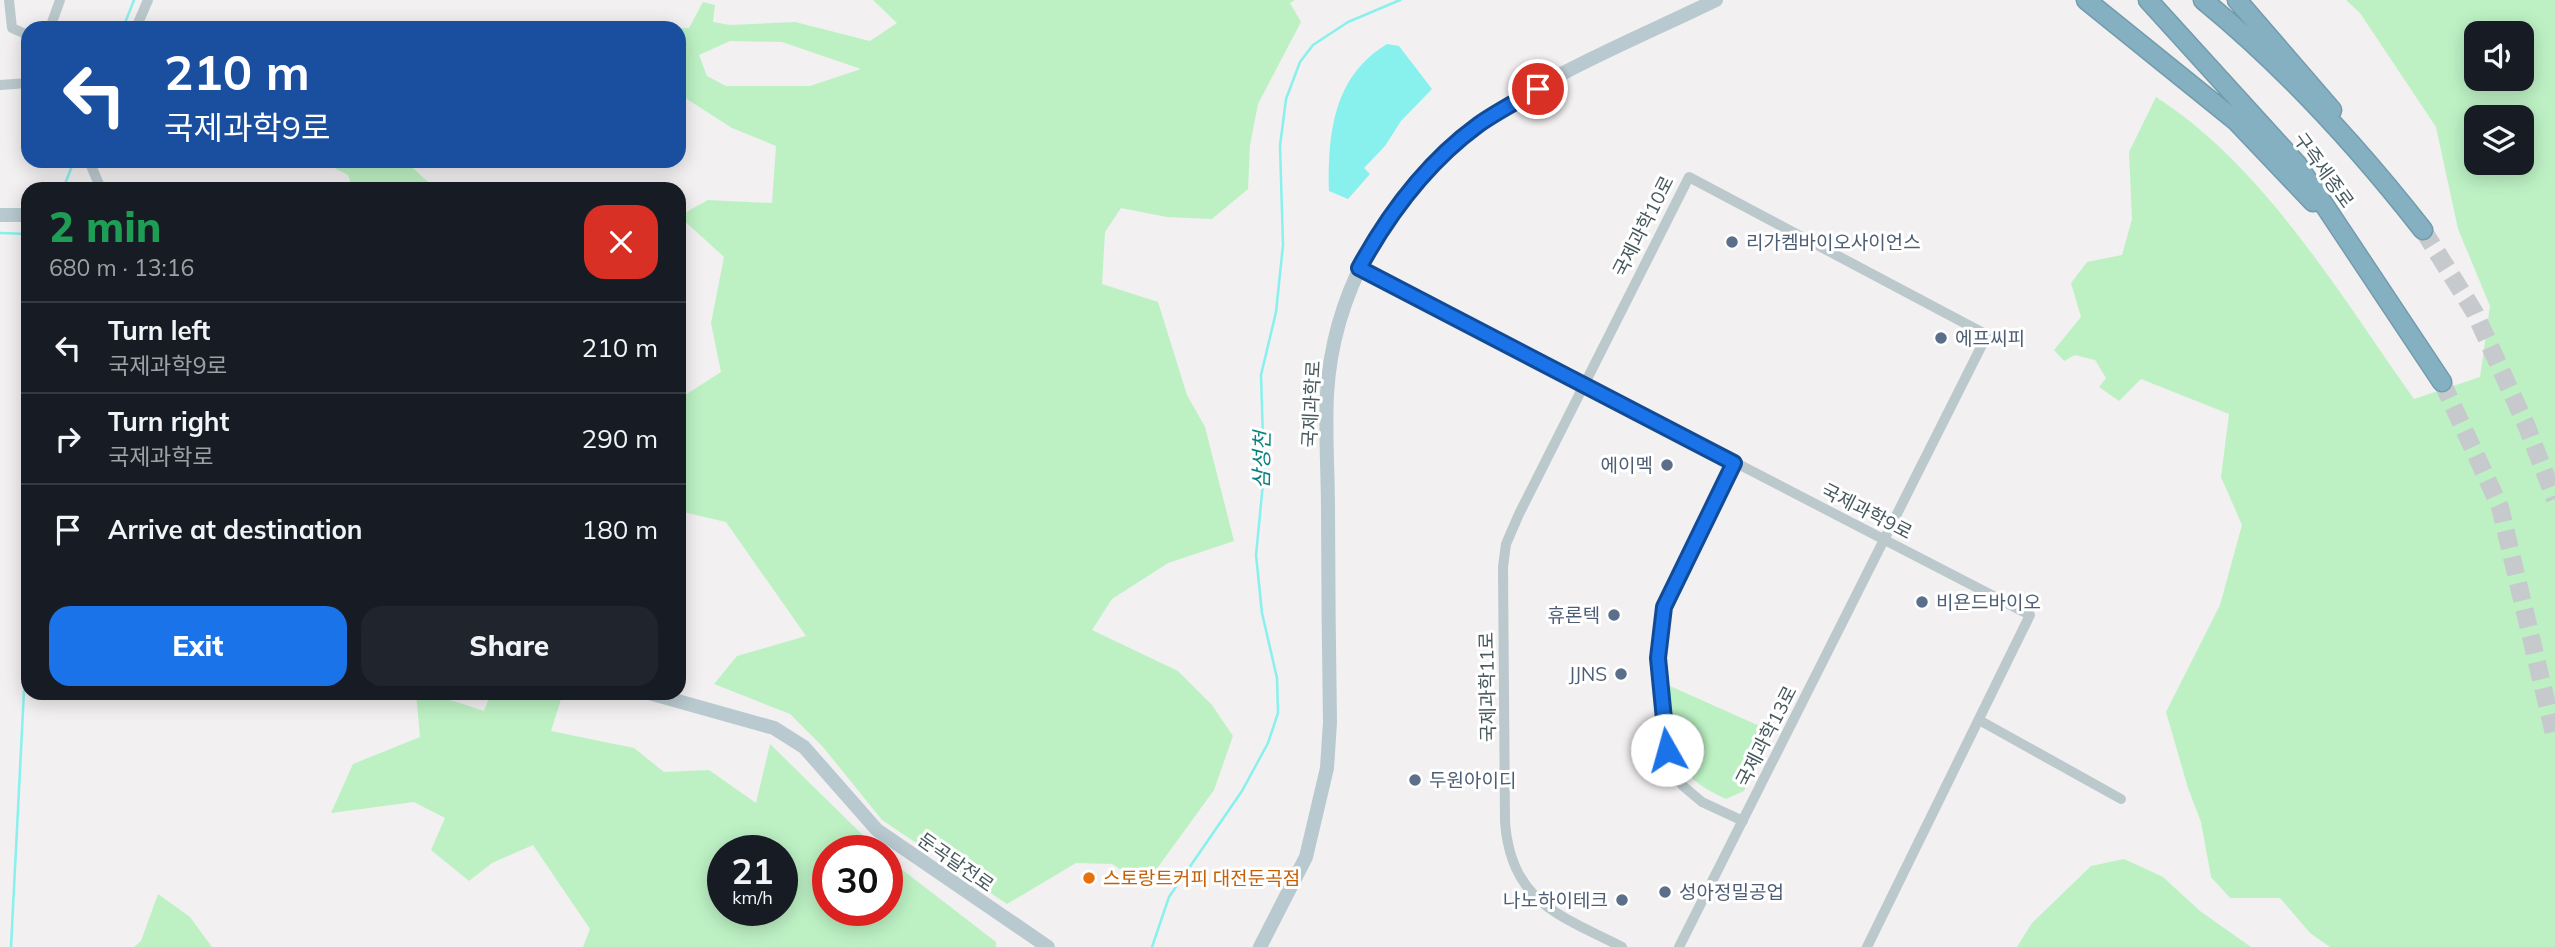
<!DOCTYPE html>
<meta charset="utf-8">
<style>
:root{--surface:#171b24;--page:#20242c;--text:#f1f3f6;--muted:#9ea1a6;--line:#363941;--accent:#1a73e8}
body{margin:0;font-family:Mulish,"Noto Sans KR",sans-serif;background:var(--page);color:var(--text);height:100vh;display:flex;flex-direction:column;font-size:26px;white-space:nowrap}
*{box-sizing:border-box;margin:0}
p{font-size:23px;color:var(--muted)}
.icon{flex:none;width:38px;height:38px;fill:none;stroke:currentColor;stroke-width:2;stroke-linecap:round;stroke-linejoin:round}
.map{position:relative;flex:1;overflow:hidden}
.sheet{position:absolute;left:21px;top:182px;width:665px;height:518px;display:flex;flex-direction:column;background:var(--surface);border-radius:21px;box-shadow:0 4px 18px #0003}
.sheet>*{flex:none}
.hud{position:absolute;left:21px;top:21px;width:665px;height:147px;border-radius:21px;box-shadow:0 4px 18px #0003;background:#1a4fa0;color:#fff;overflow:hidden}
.tools{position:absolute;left:2464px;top:21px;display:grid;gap:14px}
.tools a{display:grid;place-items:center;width:70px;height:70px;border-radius:14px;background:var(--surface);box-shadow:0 4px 18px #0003;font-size:35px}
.speed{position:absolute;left:707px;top:835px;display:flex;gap:14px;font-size:35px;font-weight:700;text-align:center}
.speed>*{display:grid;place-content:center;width:91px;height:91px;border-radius:50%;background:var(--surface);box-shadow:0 4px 18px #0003;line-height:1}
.speed small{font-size:18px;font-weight:400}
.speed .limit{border:10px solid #d22;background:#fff;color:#111}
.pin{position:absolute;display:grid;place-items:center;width:60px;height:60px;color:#fff;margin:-30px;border:4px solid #fff;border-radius:50%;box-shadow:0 2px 7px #0007}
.me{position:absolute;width:77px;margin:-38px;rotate:353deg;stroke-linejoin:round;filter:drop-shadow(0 0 5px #0008)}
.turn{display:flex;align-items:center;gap:24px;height:147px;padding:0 28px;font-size:32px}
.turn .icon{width:91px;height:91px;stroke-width:2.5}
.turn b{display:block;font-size:49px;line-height:60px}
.round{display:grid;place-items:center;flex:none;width:74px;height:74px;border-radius:21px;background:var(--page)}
.overview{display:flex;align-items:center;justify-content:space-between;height:119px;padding:0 28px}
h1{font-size:42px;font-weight:800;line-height:52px;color:#1e9e55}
.primary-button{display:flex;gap:14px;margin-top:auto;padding:14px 28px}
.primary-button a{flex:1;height:80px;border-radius:21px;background:var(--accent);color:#fff;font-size:28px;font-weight:800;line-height:80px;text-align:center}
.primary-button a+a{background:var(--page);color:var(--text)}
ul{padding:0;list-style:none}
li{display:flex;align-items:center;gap:21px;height:91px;padding:0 28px;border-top:2px solid var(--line)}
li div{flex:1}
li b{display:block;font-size:26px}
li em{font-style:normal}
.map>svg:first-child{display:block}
.green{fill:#bdf1c4;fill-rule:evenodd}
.water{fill:#88f0ed}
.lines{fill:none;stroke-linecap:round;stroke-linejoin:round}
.stream{stroke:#88f0ed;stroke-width:2.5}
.highway-tunnel{stroke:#c7cacc;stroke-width:18;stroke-dasharray:18 9;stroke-linecap:butt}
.highway-casing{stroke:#719cad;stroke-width:21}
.street{stroke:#bbc9cd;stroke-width:10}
.secondary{stroke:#b8c9cf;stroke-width:14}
.highway{stroke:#85b0c1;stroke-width:18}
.route-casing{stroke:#114b97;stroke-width:18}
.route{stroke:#1a73e8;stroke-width:12}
.service-dot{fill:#5c6f8a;stroke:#fff;stroke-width:2.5}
.food-dot{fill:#e8710a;stroke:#fff;stroke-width:2.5}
.labels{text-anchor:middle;stroke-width:6;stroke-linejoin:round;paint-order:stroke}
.street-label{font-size:19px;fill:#47595e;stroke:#fff}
.service-label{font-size:19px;fill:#4e5e75;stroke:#fff;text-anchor:start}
.food-label{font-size:19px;fill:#c56008;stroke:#fff;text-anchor:start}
.water-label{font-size:21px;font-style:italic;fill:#09827e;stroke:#fff}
</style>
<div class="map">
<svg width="2555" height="947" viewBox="0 0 2555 947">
<rect width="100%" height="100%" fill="#f2f0f0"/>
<path class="green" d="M873,0H1295L1290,3L1301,22L1258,104L1250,145L1248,189L1212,219L1167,217L1121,208L1105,232L1102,284L1158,302L1187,395L1205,427L1234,541L1168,563L1112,599L1092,630L1178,671L1212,705L1233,736L1214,790L1145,885L1112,864L1076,863L1007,904L882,820L823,747L790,714L714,684L737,656L806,636L726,522L679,511V399L721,372L711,323L724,257L679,216L708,200L772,203L776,146L732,128L679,94V28H689L703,2L715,5L713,22L730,25L795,22L870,41L897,23ZM730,41L782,42L861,69L810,86H726L707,76L699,55Z
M2346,0H2555V947H2330L2310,933L2280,898H2230L2211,877L2201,822L2188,788L2166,712L2220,605L2242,525L2221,477L2229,414L2141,379L2119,401L2099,387L2106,378L2095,360L2075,355L2064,361L2054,350L2081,317L2071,283L2087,262L2122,255L2132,219L2129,152L2156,97C2265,167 2340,295 2414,399L2480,377L2490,306L2458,229L2436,127L2360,13ZM2476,33H2522V79H2476ZM2476,117H2522V163H2476Z
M321,161H405L436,189H353L348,175Z
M1670,686L1773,732L1744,791L1726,799C1667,772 1670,745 1670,686Z
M416,693H429L484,711L491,693H563L551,731L634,748L664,772L709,770L756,803L770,744L878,850H828V910H887V858L996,942V947H583L590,929L533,845L492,863L469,881L431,850L445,818L414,802L331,813L353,764L420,737ZM782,850V910H723V850Z
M2124,859L2163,877L2200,911L2251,947H2017L2032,923L2091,866Z
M158,894L190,917L212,947H134L141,941Z"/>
<path class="water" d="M1387,44L1399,46L1432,89L1401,121L1385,146L1364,168L1370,174L1348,199L1329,191C1328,133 1333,77 1387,44Z"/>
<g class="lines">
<path class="stream" d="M123,28L134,0
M63,189L74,161
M0,233L28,234
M11,947L28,612
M1152,947L1169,897L1242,791L1268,743L1278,713L1277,678L1262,613L1256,555L1264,473L1261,375L1276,312L1283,245L1280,146L1286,99L1300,62L1313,45L1348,22L1400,0"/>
<path class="highway-tunnel" d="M2423,230L2475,313L2527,427L2555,499
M2442,382L2500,507L2555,738"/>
<defs>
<path id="highway" d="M2086,0L2236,121L2313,202
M2148,0L2297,164L2442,382
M2203,0C2285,67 2358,147 2423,230
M2237,0L2332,110"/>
</defs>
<use href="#highway" class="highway-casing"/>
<path class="street" d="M9,0L12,28L28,35
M50,28L60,0
M136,28L148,0
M0,85L28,83
M89,161L101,189
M1359,268L2030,615L1867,947
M1734,462L1664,607L1658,658L1663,735L1670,766L1683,786L1702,802L1743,821
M1979,720L2121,799
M1622,947C1559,915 1511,902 1505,822L1503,567L1506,544L1519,514L1689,177L1987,335L1679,947"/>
<path class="secondary" d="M0,215H28
M649,693L774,728L804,747L877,830L1048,947
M1260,947L1306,857L1327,768L1330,722C1329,652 1328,581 1328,511C1328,472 1325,433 1327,394C1333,288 1393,188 1477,126C1547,74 1638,38 1716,0"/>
<use href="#highway" class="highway"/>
</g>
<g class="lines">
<defs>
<path id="route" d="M1538,89C1518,101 1496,112 1478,125C1426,163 1389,213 1359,268L1734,463L1664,607L1658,658L1667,750"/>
</defs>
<use href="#route" class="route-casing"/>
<use href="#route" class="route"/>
</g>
<g class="service-dot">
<circle cx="1732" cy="242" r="7"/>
<circle cx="1941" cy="338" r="7"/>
<circle cx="1667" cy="465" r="7"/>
<circle cx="1922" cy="602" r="7"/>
<circle cx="1614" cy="615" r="7"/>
<circle cx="1621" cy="674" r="7"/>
<circle cx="1415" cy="780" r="7"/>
<circle cx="1665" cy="892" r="7"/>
<circle cx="1622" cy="900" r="7"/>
</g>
<circle class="food-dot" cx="1089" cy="878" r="7"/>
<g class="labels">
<g class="street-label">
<text transform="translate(2324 170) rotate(54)" y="7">구즉세종로</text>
<text transform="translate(1643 226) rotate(-63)" y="7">국제과학10로</text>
<text transform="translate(1311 404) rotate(-87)" y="7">국제과학로</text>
<text transform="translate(1867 511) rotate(27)" y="7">국제과학9로</text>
<text transform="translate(1487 687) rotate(-91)" y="7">국제과학11로</text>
<text transform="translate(1766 736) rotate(-63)" y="7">국제과학13로</text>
<text transform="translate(956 862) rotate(35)" y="7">둔곡달전로</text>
</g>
<g class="service-label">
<text x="1746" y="249">리가켐바이오사이언스</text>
<text x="1955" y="345">에프씨피</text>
<text x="1653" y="472" text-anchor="end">에이멕</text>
<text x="1936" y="609">비욘드바이오</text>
<text x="1600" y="622" text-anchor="end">휴론텍</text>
<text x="1607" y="681" text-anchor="end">JJNS</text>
<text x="1429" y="787">두원아이디</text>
<text x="1679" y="899">성아정밀공업</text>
<text x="1608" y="907" text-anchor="end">나노하이테크</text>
</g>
<g class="food-label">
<text x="1103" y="885">스토랑트커피 대전둔곡점</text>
</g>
<g class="water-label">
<text transform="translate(1262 460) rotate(-89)" y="7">삼성천</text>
</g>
</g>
</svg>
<div class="tools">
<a><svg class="icon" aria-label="sound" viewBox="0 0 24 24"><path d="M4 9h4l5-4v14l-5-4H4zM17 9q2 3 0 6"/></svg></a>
<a><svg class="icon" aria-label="layers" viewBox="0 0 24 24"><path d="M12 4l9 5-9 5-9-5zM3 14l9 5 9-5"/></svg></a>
</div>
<div class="speed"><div>21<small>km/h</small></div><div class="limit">30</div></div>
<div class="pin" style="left:1538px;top:89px;background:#d93025"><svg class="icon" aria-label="arrive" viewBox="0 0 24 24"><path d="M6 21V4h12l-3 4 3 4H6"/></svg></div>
<svg class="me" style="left:1667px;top:750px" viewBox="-20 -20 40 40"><circle r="19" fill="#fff"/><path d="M0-13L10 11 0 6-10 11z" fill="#1a73e8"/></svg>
<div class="hud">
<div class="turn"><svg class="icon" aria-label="left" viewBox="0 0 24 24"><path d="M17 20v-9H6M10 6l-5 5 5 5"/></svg><div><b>210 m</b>국제과학9로</div></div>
</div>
<section class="sheet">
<div class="overview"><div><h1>2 min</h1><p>680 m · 13:16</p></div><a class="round" style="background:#d93025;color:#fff"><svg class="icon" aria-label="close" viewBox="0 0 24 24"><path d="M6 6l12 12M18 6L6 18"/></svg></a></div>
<ul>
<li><svg class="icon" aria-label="left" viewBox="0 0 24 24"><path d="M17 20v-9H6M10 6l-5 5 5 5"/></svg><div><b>Turn left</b><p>국제과학9로</p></div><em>210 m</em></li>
<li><svg class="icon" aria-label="right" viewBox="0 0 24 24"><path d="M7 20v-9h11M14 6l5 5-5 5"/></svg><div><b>Turn right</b><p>국제과학로</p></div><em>290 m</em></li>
<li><svg class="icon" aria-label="arrive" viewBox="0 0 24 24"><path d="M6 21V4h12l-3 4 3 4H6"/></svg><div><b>Arrive at destination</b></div><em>180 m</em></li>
</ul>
<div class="primary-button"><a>Exit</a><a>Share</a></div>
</section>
</div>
